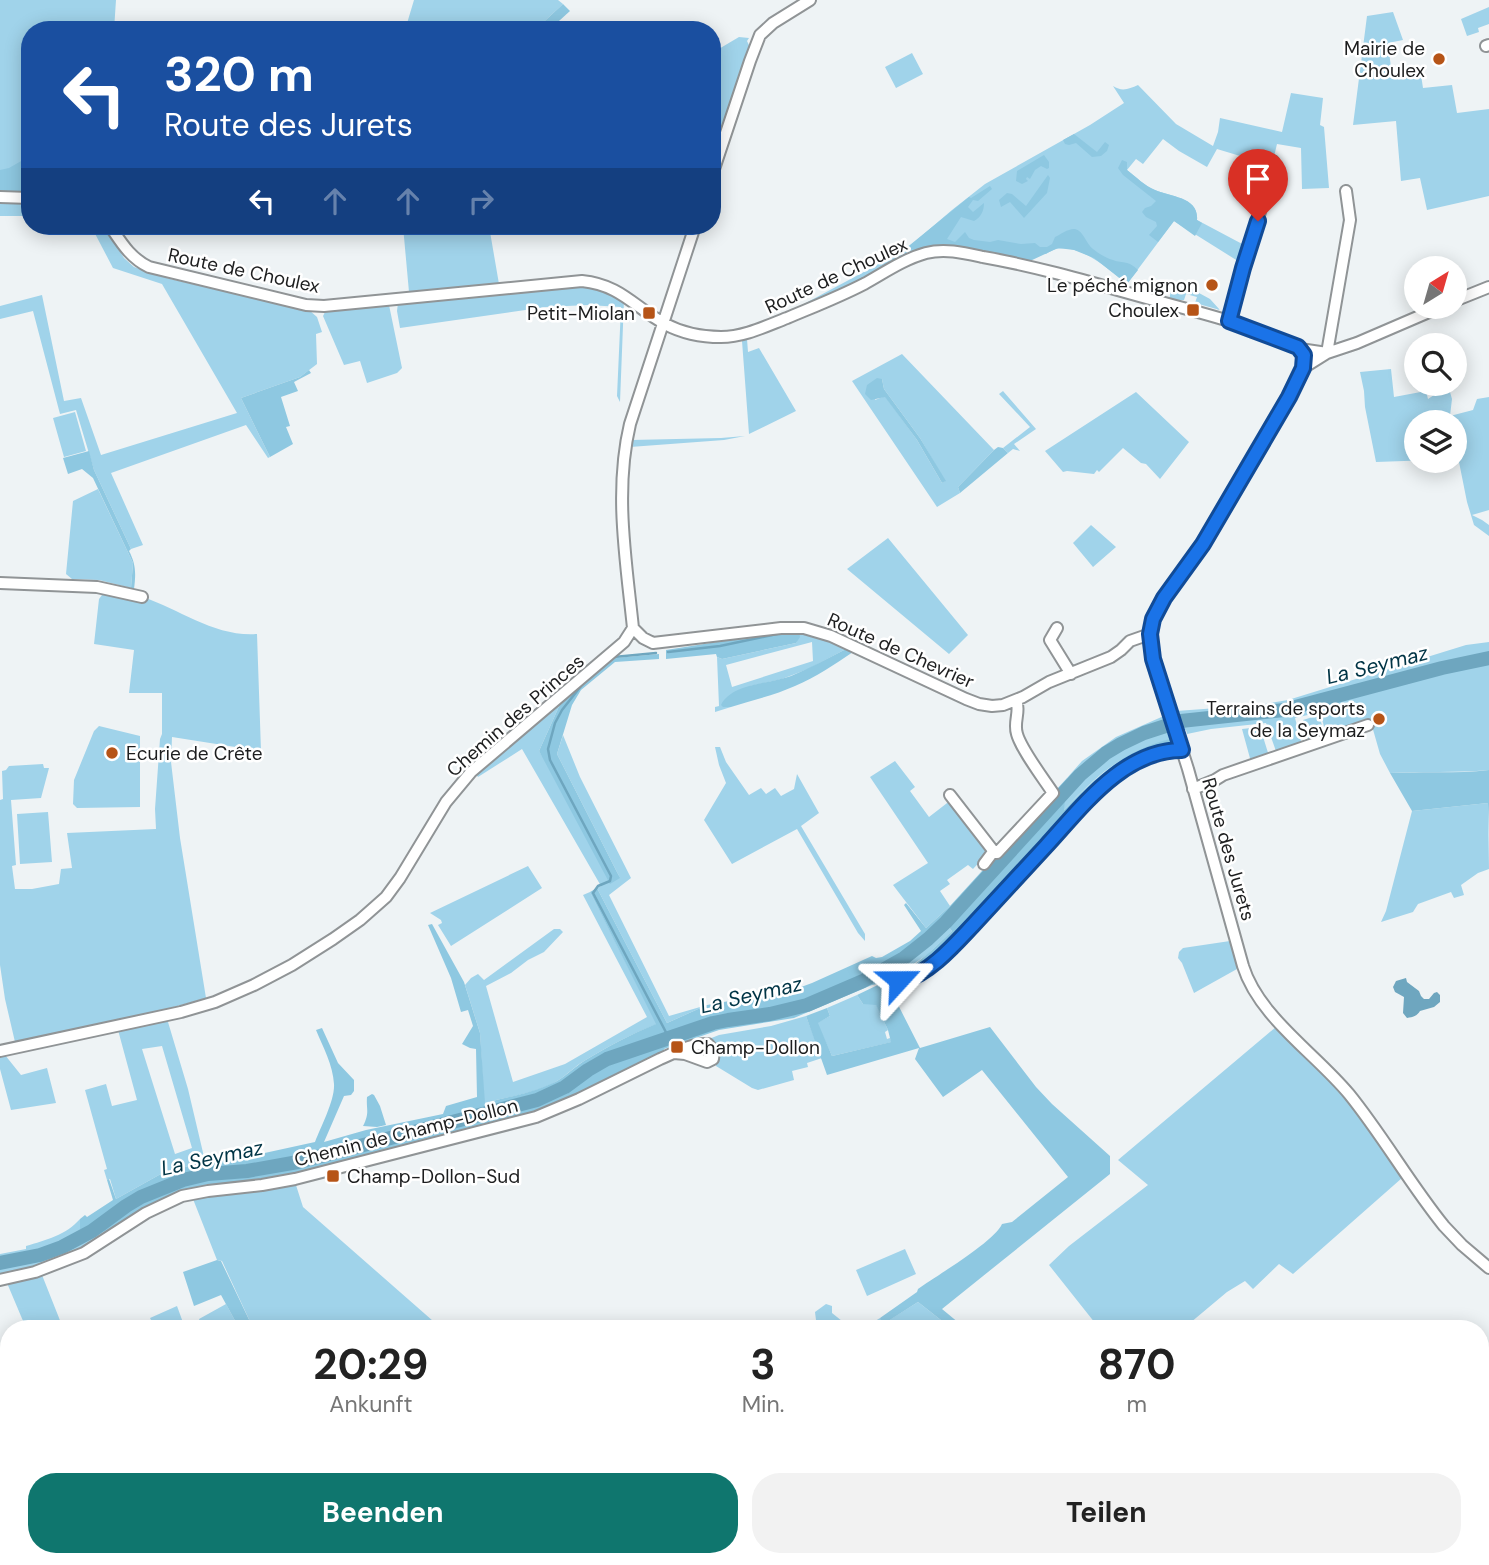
<!DOCTYPE html>
<html lang="de">
<meta charset="utf-8">
<style>
:root{--surface:#fff;--page:#f2f2f2;--text:#222;--muted:#767676;--accent:#0f766e}
body{margin:0;font-family:"DM Sans",sans-serif;background:var(--page);color:var(--text);height:100vh;display:flex;flex-direction:column;font-size:26px;white-space:nowrap}
*{box-sizing:border-box;margin:0}
p{font-size:23px;color:var(--muted)}
.icon{flex:none;width:38px;height:38px;fill:none;stroke:currentColor;stroke-width:2;stroke-linecap:round;stroke-linejoin:round}
.map{position:relative;flex:1;overflow:hidden}
.details{position:absolute;left:0px;top:1320px;width:1489px;height:247px;display:flex;flex-direction:column;background:var(--surface);border-radius:28px 28px 0 0;box-shadow:0 4px 18px #0003}
.details>*{flex:none}
.top-card{position:absolute;left:21px;top:21px;width:700px;height:214px;border-radius:28px;box-shadow:0 4px 18px #0003;background:#1a4fa0;color:#fff;overflow:hidden}
.needle{width:46px;rotate:37deg}
.controls{position:absolute;left:1404px;top:256px;display:grid;gap:14px}
.controls a{display:grid;place-items:center;width:63px;height:63px;border-radius:50%;background:var(--surface);box-shadow:0 4px 18px #0003;font-size:35px}
.pin{position:absolute;display:grid;place-items:center;width:60px;height:60px;color:#fff;margin:-72px -30px;border-radius:50% 50% 50% 0;rotate:-45deg;box-shadow:0 0 7px #0007}
.pin .icon{rotate:45deg}
.me{position:absolute;width:77px;margin:-38px;rotate:66deg;stroke-linejoin:round;filter:drop-shadow(0 0 5px #0008)}
.turn{display:flex;align-items:center;gap:24px;height:147px;padding:0 28px;font-size:32px}
.turn .icon{width:91px;height:91px;stroke-width:2.5}
.turn b{display:block;font-size:49px;line-height:60px}
.lanes{display:flex;align-items:center;height:66px;padding:0 28px;background:#0003;justify-content:center;gap:35px;direction:ltr}
.lanes .off{opacity:.35}
.eta{display:flex;justify-content:space-evenly;align-items:center;height:119px;text-align:center}
.eta b{font-size:42px;font-weight:700;line-height:49px}
.action{display:flex;gap:14px;margin-top:auto;padding:14px 28px}
.action a{flex:1;height:80px;border-radius:28px;background:var(--accent);color:#fff;font-size:28px;font-weight:700;line-height:80px;text-align:center}
.action a+a{background:var(--page);color:var(--text)}
.map>svg:first-child{display:block}
.green{fill:#a0d3ea;fill-rule:evenodd}
.forest{fill:#8ec8e1}
.water{fill:#6ea6bf}
.lines{fill:none;stroke-linecap:round;stroke-linejoin:round}
.stream{stroke:#6ea6bf;stroke-width:2.5}
.river{stroke:#6ea6bf;stroke-width:14}
.minor-casing{stroke:#909496;stroke-width:14}
.minor{stroke:#fff;stroke-width:10}
.route-casing{stroke:#114b97;stroke-width:18}
.route{stroke:#1a73e8;stroke-width:12}
.poi-dot{fill:#b65417;stroke:#fff;stroke-width:2.5}
.labels{text-anchor:middle;stroke-width:5;stroke-linejoin:round;paint-order:stroke}
.poi-label{font-size:19px;fill:#1d1e1f;stroke:#fff;text-anchor:end}
.street-label{font-size:19px;fill:#1d1e1f;stroke:#fff}
.water-label{font-size:21px;font-style:italic;fill:#003445;stroke:#fff}
</style>
<div class="map">
<svg width="1489" height="1565" viewBox="0 0 1489 1565">
<rect width="100%" height="100%" fill="#eef3f5"/>
<path class="green" d="M0,0H116L114,30H30V193L0,192Z
M414,0H558L563,4L535,30H405Z
M1489,7V24L1478,28L1479,32L1467,36L1461,19Z
M1393,12L1403,40L1388,43L1392,76L1396,78L1421,75L1423,88L1452,85L1457,113L1489,109V196L1427,210L1420,178L1401,181L1396,121L1353,125L1367,16Z
M739,37L749,38L747,41L750,47L749,51L712,160V155L720,131L712,126V53Z
M912,53L923,74L896,88L885,67Z
M1138,85L1176,124L1213,146L1218,132L1220,118L1282,132L1291,93L1323,98L1320,125L1324,127L1329,188L1302,189L1301,148L1277,144L1273,161L1270,165L1217,149L1207,167L1179,151L1163,139L1143,164L1136,159L1127,170C1136,177 1145,186 1155,190C1171,197 1199,197 1197,220L1246,246L1241,263L1174,221L1127,284C1109,270 1081,243 1056,249C1052,250 1049,252 1046,254L966,250L936,246L924,248L840,291L802,305L905,250L952,210L985,184L1090,125L1124,103L1113,86C1122,92 1129,89 1138,85Z
M0,201L30,202V216H0Z
M91,226H104L124,258L134,267L170,279L309,310L317,317L322,332L316,334L317,364L300,377L241,398L270,457L268,458L246,425L111,473L143,545L131,549L94,470L76,410L60,414L33,311L0,319V306L42,295L64,401L81,398L101,455L237,413L162,284L113,268Z
M403,226H489L499,284L409,292Z
M584,286L614,295L624,300L620,402L617,396L621,307L588,305L546,307L400,328L397,311L398,303L491,293L496,295L560,287Z
M1188,287L1210,299L1220,310L1195,303L1197,297L1186,294L1184,300H1169L1171,291Z
M389,305L402,368L397,373L367,383L360,361L344,365L323,316L326,310Z
M747,339L748,352L759,348L796,411L749,434L742,341Z
M902,354L994,450L958,487L960,493L937,507L852,381ZM882,379L884,389L920,438L945,481L942,483L917,440L885,396L875,400Z
M1391,369L1394,397L1426,391L1428,399L1437,393L1450,392L1452,399L1450,416L1473,410L1477,399L1489,397V510L1472,515L1482,520L1489,525V536L1474,525L1467,502L1458,457H1454V422H1416V460H1432L1376,462L1365,407L1364,391L1360,372Z
M1003,391L1036,429L1014,444L1020,451L1013,449L1008,453L1003,448L1030,427L999,394Z
M1136,392L1189,442L1160,479L1146,464L1141,463L1123,448L1099,472L1097,470L1094,474L1067,471L1063,472L1045,451Z
M75,412L86,451L64,457L53,418Z
M745,436L724,440L630,447L631,440L721,438Z
M98,489L133,563L131,588L99,580L72,579L66,574L73,501Z
M1091,525L1116,547L1093,567L1073,543Z
M888,538L968,635L949,654L847,569Z
M105,591C117,593 131,593 143,597C181,610 215,637 257,634L261,751L172,737L171,762L180,838L206,998L174,1007L15,1042L5,999L0,965V800L3,799L2,771L6,770L9,766L43,764L44,768H49L41,798L11,800L16,865L12,866L15,889H32L59,884L61,869L72,868L67,833L156,829L155,809L160,739L162,734V693H129L134,650L94,644L99,599Z
M799,632L818,635L846,647V649L808,669L782,679L750,686L723,707H731L715,712V707L719,706L717,657L722,659L796,643ZM812,642L813,661L732,687L726,665Z
M1489,642V770C1456,773 1423,771 1390,773L1380,754L1372,726L1328,741L1320,712L1295,718L1302,745L1277,754L1266,723L1211,729L1187,734L1186,730L1182,731L1176,711L1259,705L1288,700L1466,645Z
M561,702L539,751L620,878L557,754L563,735L580,777L631,878L609,895L669,1016L707,1005L667,1023L597,888L601,886L522,749L478,777L476,774Z
M1166,715L1174,738C1120,755 1102,770 1063,811L1067,778L1082,761L1116,737Z
M1319,715L1325,736L1309,742L1303,720Z
M99,726L140,736V807L77,808L73,804L74,780L94,731Z
M1260,727L1269,756L1251,762L1242,729Z
M715,747H720L726,762L749,795L761,788L766,794L775,788L781,796L794,789L797,774L819,813L801,826L865,934V941L858,933L797,829L732,864L704,820L726,783L719,765Z
M895,761L915,787L910,791L929,817L951,800L985,845L987,854L973,869L968,865L947,880L950,884L940,891L950,906L926,928L893,885L928,863L870,777Z
M1488,803L1489,869L1478,873L1461,885L1464,895L1454,898L1451,892L1418,904L1413,912L1381,922L1386,911L1412,811Z
M48,812L52,862L20,864L17,814Z
M528,866L542,888L451,946L438,925L442,923L441,920L430,913Z
M590,892L657,1024C631,1034 607,1047 584,1061C574,1067 567,1075 557,1081C539,1092 505,1098 484,1103L480,1033L465,985L471,978L478,974L484,980L554,929H560L563,932L544,952L528,960L511,973L486,986L513,1082L565,1064L647,1017L583,895Z
M945,922L952,931L928,954L905,970L899,980L888,981L883,968L916,947Z
M1230,941L1237,969L1194,993L1182,963L1178,958L1179,952L1183,948Z
M857,995L863,1004H876L888,1030L885,1032L887,1039L890,1038L892,1042L832,1056L817,1023L830,1016L827,1008Z
M806,1016L822,1058L807,1063L808,1067L792,1071L794,1080L758,1090L752,1088L716,1066C715,1053 723,1049 709,1039L719,1035L771,1026Z
M161,1020L168,1022L188,1089L205,1161L159,1175L116,1199L110,1179L107,1180L104,1170L107,1169L85,1090L106,1084L112,1106L137,1100L118,1030ZM162,1046L192,1148L175,1154L142,1049Z
M1276,1027L1332,1083L1352,1106L1402,1178L1293,1274L1279,1264L1253,1289L1245,1281L1227,1292L1184,1328H1099L1049,1265L1069,1246L1148,1185L1118,1160Z
M5,1055L21,1075L47,1068L56,1103L11,1110L0,1069V1056Z
M295,1182L303,1207L441,1328H253L222,1261L217,1260L193,1199Z
M80,1219V1229L98,1224L106,1235L87,1247L40,1267L0,1276V1254L26,1249V1246C46,1240 66,1235 80,1219Z
M905,1249L916,1274L867,1296L856,1270Z
M42,1275L63,1328H26L7,1283Z
M918,1302L951,1328H864L880,1318L883,1324Z
M226,1304L239,1328H202L199,1319Z
M826,1304L832,1306V1313L842,1321L856,1322L864,1328H817L815,1312Z
M177,1306L185,1328H155L150,1318Z
M1481,1377L1489,1382V1416L1481,1422Z
M745,1558H890L877,1565H749Z
M950,1558H1031L1022,1565H955Z
M1281,1558H1295L1291,1563L1299,1558H1337L1342,1565H1271Z
M1359,1558H1455L1461,1565H1363Z"/>
<path class="forest" d="M563,4L570,11L549,30H535Z
M1074,134L1097,152L1105,142L1109,145L1107,151L1101,156L1092,157L1076,143L1069,145L1065,144L1063,140Z
M1044,155L1049,162V168L1047,169L1041,166L1035,170L1030,179L1027,177L1026,179L1028,181L1022,184L1016,181L1017,171Z
M30,156V193L0,192V170L9,168Z
M1122,160L1127,162V170C1136,177 1145,186 1155,190C1171,197 1199,197 1197,220L1202,223L1195,236L1174,221L1158,242L1149,235L1157,226L1156,222L1146,217L1142,212L1145,208L1151,206L1156,201L1123,175L1118,168Z
M1048,175L1050,178L1047,193L1024,218L1010,202L1001,207L999,200L1007,193L1012,194L1026,206Z
M990,186L992,189L978,201L973,200L968,207L973,212L984,203C984,211 981,217 974,221L961,217L947,239L955,242L965,232L969,238L974,240L990,242L998,240L1021,244L1035,243L1040,247H1047L1052,244L1055,237C1061,234 1069,228 1075,229C1084,231 1086,244 1093,249C1099,254 1106,258 1113,260C1124,264 1128,260 1138,270L1127,284L1094,258L1074,250L1058,248L1030,261L944,246C929,245 921,251 905,249L969,197L971,198Z
M309,370L311,373L294,382L298,391L281,397L290,426L286,427L293,444L270,457L241,398L300,377Z
M877,378L882,379L884,389L920,438L946,481L942,483L917,440L885,397L871,400L865,394L867,385Z
M998,447L1003,448L1008,453L960,493L958,487L994,450Z
M89,451L94,470L131,549L129,551C136,564 136,574 134,589L131,588L133,563L93,478L82,469L68,474L63,458Z
M780,632H799L800,637L796,643L722,659L717,657L716,654L666,659V650Z
M846,649L853,652C834,665 816,677 795,686C775,695 753,700 731,707H723L721,705C732,683 770,684 791,676C810,668 828,658 846,649Z
M659,654V659L615,662L581,690L572,705L557,754L620,878L610,884L539,751L561,702L615,658Z
M1178,737L1182,750L1139,761L1040,845L1029,856V864L996,900H989L978,913L979,919L923,972L914,968V965L931,951L952,931L945,922L916,947L883,968L888,981L893,990L891,991L920,1048L990,1027L1036,1087L1052,1104L1110,1156V1174L942,1309L965,1328H951L918,1302L882,1325L880,1318L917,1292L918,1289C936,1276 994,1242 1002,1224L1012,1222L1068,1177L982,1070L943,1097L915,1059L919,1048L827,1075L806,1016L827,1008L830,1016L818,1023L832,1056L891,1042L888,1030L876,1005L863,1004L857,995L882,983L872,985L794,1018L719,1030L664,1049L663,1053L550,1108L292,1176L219,1185L106,1235L98,1225L87,1232L80,1229V1219L85,1215L87,1217L113,1200L107,1180L109,1179L116,1199L159,1175L205,1161L260,1154L315,1142C321,1126 335,1100 334,1084C333,1065 323,1047 316,1030L322,1028L338,1063L354,1080V1091L351,1095L344,1096L324,1142L366,1130L443,1114L446,1106L477,1097L476,1049L470,1048L462,1044L473,1026L468,1010L461,1012L451,978L428,925L432,924L464,982L480,1033L485,1103C507,1097 532,1093 553,1083C564,1078 573,1068 584,1061C607,1047 631,1034 656,1024L590,892L597,888L667,1023L707,1005L757,996L782,994L812,983L872,956L876,958L882,957L910,941L921,931L904,905L906,903L926,928L950,906L1067,778L1064,810C1099,774 1127,748 1178,737Z
M1489,770V834L1488,803L1412,811L1390,773C1423,771 1456,774 1489,770Z
M372,1094L374,1095L380,1106L386,1125L377,1127L363,1126C370,1112 366,1110 367,1097Z
M217,1260L221,1261L253,1328H239L221,1295L194,1306L183,1272Z"/>
<path class="water" d="M1406,978L1407,982L1419,991L1421,996L1424,999H1429L1434,993L1437,992L1440,995V1002L1434,1007L1420,1011C1417,1016 1413,1017 1407,1018L1403,1013L1404,997L1395,992L1393,987L1396,981Z"/>
<g class="lines">
<path class="stream" d="M668,652L720,646L777,634
M614,657L656,653
M585,681L562,710L555,723L548,749L550,760L611,876L610,881L598,886L593,893L669,1038"/>
<path class="river" d="M0,1263L40,1255L62,1247L92,1231L126,1206L141,1197L183,1180L208,1174L247,1171L298,1162L537,1100L565,1087L588,1070L607,1059L713,1023L728,1020L770,1014L807,1005L863,981L904,958L928,939L946,922L1080,775L1106,753L1121,744L1144,733L1181,721L1284,710L1442,668L1489,658"/>
<defs>
<path id="minor" d="M1486,46L1489,45
M712,175L750,61L760,35L773,23L810,0
M0,197L30,198
M110,226C121,242 130,258 149,267L306,305L324,306L582,281C621,285 634,307 665,324C682,333 702,337 721,337C744,337 766,326 787,318C813,307 839,297 864,284C884,273 904,259 926,253C945,248 965,253 983,257C1034,266 1083,280 1132,294C1188,310 1245,322 1298,347L1303,355L1304,361L1297,381L1273,426L1203,544L1158,608L1153,619L1150,634L1153,659L1188,769L1243,966C1259,1017 1315,1053 1349,1094C1383,1136 1410,1184 1444,1226L1462,1245L1489,1268
M1454,301L1489,287
M1229,321C1243,267 1261,215 1273,161
M1300,349L1327,353
M1327,353L1350,220L1346,191
M1303,368L1327,353L1357,343L1443,306
M0,583L97,587L142,597
M633,628L643,638L653,643L781,628H804L831,636L966,699L979,704L992,706L1003,705L1023,697L1049,682L1111,657L1121,650L1130,641L1150,634
M1057,628L1050,640L1071,674
M1193,789L1215,780L1223,775L1368,725
M950,795L995,853H997L1053,793C1043,778 1021,749 1017,734C1013,722 1021,711 1016,700
M984,864L993,852
M899,980L903,981C931,972 958,942 977,921C1000,895 1023,871 1046,846C1082,806 1123,750 1182,750
M0,1051L181,1012L215,1002L254,985L292,965L333,939L360,920L386,897L400,878L446,802L471,772L624,642L633,628C626,560 614,491 630,424L695,226
M0,1280L35,1272L84,1253L146,1213L182,1196L208,1191L262,1185L295,1179L536,1117L579,1099L660,1059C674,1053 692,1043 708,1044L714,1051L713,1059L707,1062L685,1054L674,1053"/>
</defs>
<use href="#minor" class="minor-casing"/>
<use href="#minor" class="minor"/>
</g>
<g class="lines">
<defs>
<path id="route" d="M899,980L903,981C931,972 954,945 973,925C998,898 1022,872 1046,846C1082,807 1123,750 1182,750L1153,659L1150,634L1153,619L1164,598L1203,544L1289,397L1303,368L1304,355L1298,347L1229,321L1243,268L1258,221"/>
</defs>
<use href="#route" class="route-casing"/>
<use href="#route" class="route"/>
</g>
<g class="poi-dot">
<circle cx="1439" cy="59" r="7"/>
<circle cx="1212" cy="285" r="7"/>
<rect x="1186" y="303" width="14" height="14" rx="3.5"/>
<rect x="642" y="306" width="14" height="14" rx="3.5"/>
<circle cx="1379" cy="719" r="7"/>
<circle cx="112" cy="753" r="7"/>
<rect x="670" y="1040" width="14" height="14" rx="3.5"/>
<rect x="326" y="1169" width="14" height="14" rx="3.5"/>
</g>
<g class="labels">
<g class="poi-label">
<text x="1425" y="55">Mairie de<tspan x="1425" dy="22">Choulex</tspan></text>
<text x="1198" y="292">Le péché mignon</text>
<text x="1179" y="317">Choulex</text>
<text x="635" y="320">Petit-Miolan</text>
<text x="1365" y="715">Terrains de sports<tspan x="1365" dy="22">de la Seymaz</tspan></text>
<text x="126" y="760" text-anchor="start">Ecurie de Crête</text>
<text x="691" y="1054" text-anchor="start">Champ-Dollon</text>
<text x="347" y="1183" text-anchor="start">Champ-Dollon-Sud</text>
</g>
<g class="street-label">
<text transform="translate(244 270) rotate(12)" y="7">Route de Choulex</text>
<text transform="translate(836 275) rotate(-25)" y="7">Route de Choulex</text>
<text transform="translate(901 650) rotate(24)" y="7">Route de Chevrier</text>
<text transform="translate(515 715) rotate(-41)" y="7">Chemin des Princes</text>
<text transform="translate(1229 849) rotate(74)" y="7">Route des Jurets</text>
<text transform="translate(406 1132) rotate(-14)" y="7">Chemin de Champ-Dollon</text>
</g>
<g class="water-label">
<text transform="translate(1377 665) rotate(-14)" y="7">La Seymaz</text>
<text transform="translate(751 995) rotate(-13)" y="7">La Seymaz</text>
<text transform="translate(212 1158) rotate(-12)" y="7">La Seymaz</text>
</g>
</g>
</svg>
<div class="controls">
<a><svg class="needle" viewBox="-14 -14 28 28"><path d="M0-13l5 13h-10z" fill="#e53935"/><path d="M0 13l5-13h-10z" fill="#767676"/></svg></a>
<a><svg class="icon" aria-label="search" viewBox="0 0 24 24"><circle cx="10" cy="10" r="6"/><path d="M15 15l6 6"/></svg></a>
<a><svg class="icon" aria-label="layers" viewBox="0 0 24 24"><path d="M12 4l9 5-9 5-9-5zM3 14l9 5 9-5"/></svg></a>
</div>
<div class="pin" style="left:1258px;top:221px;background:#d93025"><svg class="icon" aria-label="arrive" viewBox="0 0 24 24"><path d="M6 21V4h12l-3 4 3 4H6"/></svg></div>
<svg class="me" style="left:899px;top:980px" viewBox="-20 -20 40 40"><path d="M0-17L14 15 0 8-14 15z" fill="#1a73e8" stroke="#fff" stroke-width="4"/></svg>
<div class="top-card">
<div class="turn"><svg class="icon" aria-label="left" viewBox="0 0 24 24"><path d="M17 20v-9H6M10 6l-5 5 5 5"/></svg><div><b>320 m</b>Route des Jurets</div></div>
<div class="lanes"><svg class="icon" aria-label="left" viewBox="0 0 24 24"><path d="M17 20v-9H6M10 6l-5 5 5 5"/></svg><svg class="icon off" aria-label="ahead" viewBox="0 0 24 24"><path d="M12 20V5M6 11l6-6 6 6"/></svg><svg class="icon off" aria-label="ahead" viewBox="0 0 24 24"><path d="M12 20V5M6 11l6-6 6 6"/></svg><svg class="icon off" aria-label="right" viewBox="0 0 24 24"><path d="M7 20v-9h11M14 6l5 5-5 5"/></svg></div>
</div>
<section class="details">
<div class="eta">
<div><b>20:29</b><p>Ankunft</p></div>
<div><b>3</b><p>Min.</p></div>
<div><b>870</b><p>m</p></div>
</div>
<div class="action"><a>Beenden</a><a>Teilen</a></div>
</section>
</div>
